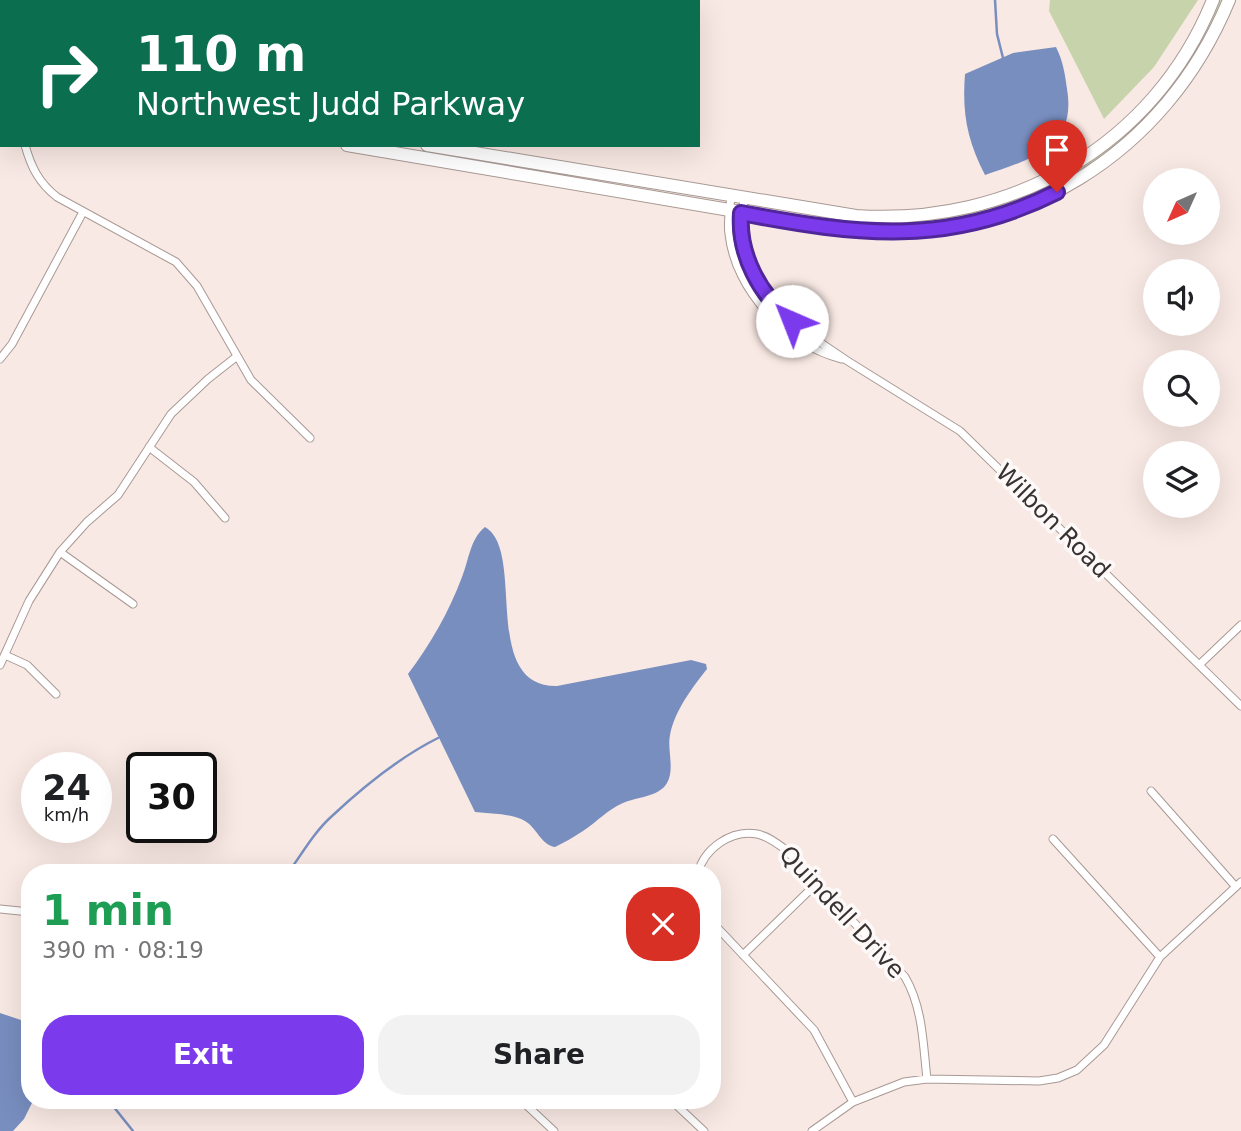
<!DOCTYPE html>
<meta charset="utf-8">
<style>
:root{--surface:#fff;--page:#f2f2f2;--text:#202124;--muted:#757577;--accent:#7c3aed}
body{margin:0;font-family:"DejaVu Sans",sans-serif;background:var(--page);color:var(--text);height:100vh;display:flex;flex-direction:column;font-size:26px;white-space:nowrap}
*{box-sizing:border-box;margin:0}
p{font-size:23px;color:var(--muted)}
.icon{flex:none;width:38px;height:38px;fill:none;stroke:currentColor;stroke-width:2;stroke-linecap:round;stroke-linejoin:round}
.map{position:relative;flex:1;overflow:hidden}
.sheet{position:absolute;left:21px;top:864px;width:700px;height:245px;display:flex;flex-direction:column;background:var(--surface);border-radius:28px;box-shadow:0 7px 28px #0002}
.sheet>*{flex:none}
.top-card{position:absolute;left:0px;top:0px;width:700px;height:147px;box-shadow:0 7px 28px #0002;background:#0b6e4f;color:#fff;overflow:hidden}
.needle{width:46px;rotate:225deg}
.tools{position:absolute;left:1143px;top:168px;display:grid;gap:14px}
.tools a{display:grid;place-items:center;width:77px;height:77px;border-radius:50%;background:var(--surface);box-shadow:0 7px 28px #0002;font-size:35px}
.speed{position:absolute;left:21px;top:752px;display:flex;gap:14px;font-size:35px;font-weight:700;text-align:center}
.speed>*{display:grid;place-content:center;width:91px;height:91px;border-radius:50%;background:var(--surface);box-shadow:0 7px 28px #0002;line-height:1}
.speed small{font-size:18px;font-weight:400}
.speed .limit{border:4px solid #111;border-radius:10px;background:#fff;color:#111}
.pin{position:absolute;display:grid;place-items:center;width:60px;height:60px;color:#fff;margin:-72px -30px;border-radius:50% 50% 50% 0;rotate:-45deg;box-shadow:0 0 7px #0007}
.pin .icon{rotate:45deg}
.me{position:absolute;width:77px;margin:-38px;rotate:316deg;stroke-linejoin:round;filter:drop-shadow(0 0 5px #0008)}
.turn{display:flex;align-items:center;gap:24px;height:147px;padding:0 21px;font-size:32px}
.turn .icon{width:91px;height:91px;stroke-width:2.5}
.turn b{display:block;font-size:49px;line-height:60px}
.round{display:grid;place-items:center;flex:none;width:74px;height:74px;border-radius:28px;background:var(--page)}
.headline{display:flex;align-items:center;justify-content:space-between;height:119px;padding:0 21px}
h1{font-size:42px;font-weight:800;line-height:52px;color:#1e9e55}
.primary-button{display:flex;gap:14px;margin-top:auto;padding:14px 21px}
.primary-button a{flex:1;height:80px;border-radius:28px;background:var(--accent);color:#fff;font-size:28px;font-weight:800;line-height:80px;text-align:center}
.primary-button a+a{background:var(--page);color:var(--text)}
.map>svg:first-child{display:block}
.green{fill:#c7d3ab}
.water{fill:#788ebf}
.lines{fill:none;stroke-linecap:round;stroke-linejoin:round}
.stream{stroke:#788ebf;stroke-width:2.5}
.minor-casing{stroke:#a89994;stroke-width:9}
.trunk-casing{stroke:#a89994;stroke-width:14}
.minor{stroke:#fff;stroke-width:7}
.trunk{stroke:#fff;stroke-width:12}
.route-casing{stroke:#51269a;stroke-width:18}
.route{stroke:#7c3aed;stroke-width:12}
.labels{text-anchor:middle;stroke-width:7;stroke-linejoin:round;paint-order:stroke}
.street-label{font-size:24px;fill:#383230;stroke:#fdf9f8}
</style>
<div class="map">
<svg width="1241" height="1131" viewBox="0 0 1241 1131">
<rect width="100%" height="100%" fill="#f9e9e4"/>
<path class="green" d="M59,0H412L413,2H58Z
M1050,0H1198L1154,67L1104,119L1049,11Z
M1218,0H1223L1188,69L1134,132L1066,182L996,212L922,227L921,223L978,211L1031,193L1065,176L1134,125Z"/>
<path class="water" d="M1056,47C1063,61 1065,74 1067,89C1077,148 1031,159 985,175C967,140 962,113 965,74L1013,53Z
M485,527C527,551 479,687 557,686L691,660L706,664L707,669C692,688 675,710 670,735C667,750 675,769 667,783C659,797 636,797 623,803C607,810 598,821 583,831C574,837 565,842 555,847C541,845 537,828 525,821C511,813 491,814 475,812L408,674C430,645 449,612 462,577C469,560 470,539 485,527Z
M0,1013L30,1023V1101H33L24,1119L13,1131H0Z"/>
<g class="lines">
<path class="stream" d="M995,0L997,34L1003,58
M288,873C302,854 314,832 332,816C363,787 400,757 438,738
M109,1101L133,1131"/>
<defs>
<path id="minor" d="M50,2L51,0
M25,145C31,167 39,183 57,197L176,262L197,286L251,380L310,438
M731,196C730,209 727,222 729,234C735,291 788,346 842,359
M744,199L741,225L746,255L758,280L782,313L809,335L846,360L960,431L1241,706
M0,359L12,344L83,212
M149,447L194,482L225,518
M60,552L133,604
M5,655L27,665L56,694
M0,665L29,601L60,552L87,522L118,495L171,414L208,379L236,357
M1199,665L1241,625
M1151,791L1236,887
M1053,839L1160,957
M698,873C704,849 731,829 757,834C768,836 778,844 786,850L905,977C923,1008 923,1044 927,1079
M0,909L30,912
M712,922L814,1030L853,1102
M743,955L817,883
M522,1101L554,1131
M672,1101L704,1131
M812,1131L853,1102L904,1082L927,1079L1039,1081L1058,1078L1077,1070L1104,1045L1160,957L1241,882"/>
<path id="trunk" d="M0,70H2
M0,85H2
M347,145L853,231C1019,244 1165,155 1229,0
M427,145L856,216C1011,226 1154,146 1213,0"/>
</defs>
<use href="#minor" class="minor-casing"/>
<use href="#trunk" class="trunk-casing"/>
<use href="#minor" class="minor"/>
<use href="#trunk" class="trunk"/>
</g>
<g class="lines">
<defs>
<path id="route" d="M792,321C760,295 738,255 741,213C857,235 948,247 1057,192"/>
</defs>
<use href="#route" class="route-casing"/>
<use href="#route" class="route"/>
</g>
<g class="labels">
<g class="street-label">
<text transform="translate(1053 521) rotate(45)" y="8">Wilbon Road</text>
<text transform="translate(842 912) rotate(47)" y="8">Quindell Drive</text>
</g>
</g>
</svg>
<div class="tools">
<a><svg class="needle" viewBox="-14 -14 28 28"><path d="M0-13l5 13h-10z" fill="#e53935"/><path d="M0 13l5-13h-10z" fill="#757577"/></svg></a>
<a><svg class="icon" aria-label="sound" viewBox="0 0 24 24"><path d="M4 9h4l5-4v14l-5-4H4zM17 9q2 3 0 6"/></svg></a>
<a><svg class="icon" aria-label="search" viewBox="0 0 24 24"><circle cx="10" cy="10" r="6"/><path d="M15 15l6 6"/></svg></a>
<a><svg class="icon" aria-label="layers" viewBox="0 0 24 24"><path d="M12 4l9 5-9 5-9-5zM3 14l9 5 9-5"/></svg></a>
</div>
<div class="speed"><div>24<small>km/h</small></div><div class="limit">30</div></div>
<div class="pin" style="left:1057px;top:192px;background:#d93025"><svg class="icon" aria-label="arrive" viewBox="0 0 24 24"><path d="M6 21V4h12l-3 4 3 4H6"/></svg></div>
<svg class="me" style="left:792px;top:321px" viewBox="-20 -20 40 40"><circle r="19" fill="#fff"/><path d="M0-13L10 11 0 6-10 11z" fill="#7c3aed"/></svg>
<div class="top-card">
<div class="turn"><svg class="icon" aria-label="right" viewBox="0 0 24 24"><path d="M7 20v-9h11M14 6l5 5-5 5"/></svg><div><b>110 m</b>Northwest Judd Parkway</div></div>
</div>
<section class="sheet">
<div class="headline"><div><h1>1 min</h1><p>390 m · 08:19</p></div><a class="round" style="background:#d93025;color:#fff"><svg class="icon" aria-label="close" viewBox="0 0 24 24"><path d="M6 6l12 12M18 6L6 18"/></svg></a></div>
<div class="primary-button"><a>Exit</a><a>Share</a></div>
</section>
</div>
